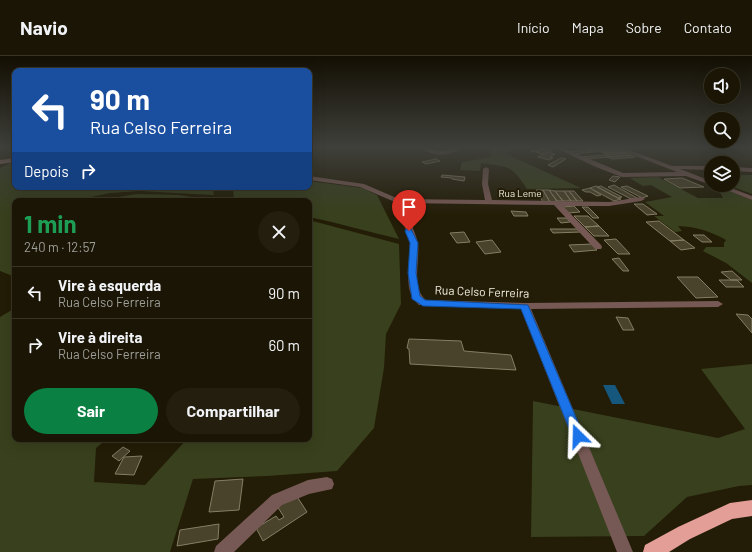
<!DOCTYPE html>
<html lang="pt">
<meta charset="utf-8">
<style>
:root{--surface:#1a1504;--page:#231e0e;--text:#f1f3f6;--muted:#9f9f9a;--line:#383426;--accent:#0b8043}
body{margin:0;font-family:Barlow,sans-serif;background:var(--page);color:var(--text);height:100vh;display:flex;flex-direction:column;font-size:15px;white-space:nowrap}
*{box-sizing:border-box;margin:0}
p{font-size:13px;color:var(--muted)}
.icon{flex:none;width:22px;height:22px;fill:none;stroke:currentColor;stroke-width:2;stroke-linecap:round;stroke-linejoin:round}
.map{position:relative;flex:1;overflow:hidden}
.sheet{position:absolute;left:12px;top:142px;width:300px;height:244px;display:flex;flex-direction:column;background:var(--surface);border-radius:8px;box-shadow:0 4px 16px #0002,0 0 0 1px var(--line)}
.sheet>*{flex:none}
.top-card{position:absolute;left:12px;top:12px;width:300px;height:122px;border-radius:8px;box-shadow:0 4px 16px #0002,0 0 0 1px var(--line);background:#1a4fa0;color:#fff;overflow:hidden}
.fabs{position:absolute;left:704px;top:12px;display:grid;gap:8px}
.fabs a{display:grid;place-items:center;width:36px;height:36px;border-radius:50%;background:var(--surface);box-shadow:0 4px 16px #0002,0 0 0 1px var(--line);font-size:20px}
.pin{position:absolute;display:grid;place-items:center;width:34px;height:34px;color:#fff;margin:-41px -17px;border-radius:50% 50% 50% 0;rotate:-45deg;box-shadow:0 0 4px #0007}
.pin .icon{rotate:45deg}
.me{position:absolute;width:44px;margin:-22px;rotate:338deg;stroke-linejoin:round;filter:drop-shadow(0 0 3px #0008)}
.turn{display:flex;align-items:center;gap:14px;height:84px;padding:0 12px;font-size:18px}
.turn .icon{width:52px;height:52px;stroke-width:2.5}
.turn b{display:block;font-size:28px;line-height:34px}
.then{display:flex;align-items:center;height:38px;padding:0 12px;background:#0003;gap:8px;font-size:15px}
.round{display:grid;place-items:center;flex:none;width:42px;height:42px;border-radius:21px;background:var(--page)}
.headline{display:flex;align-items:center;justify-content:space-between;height:68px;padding:0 12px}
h1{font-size:24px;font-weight:700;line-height:30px;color:#1e9e55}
.button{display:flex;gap:8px;margin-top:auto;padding:8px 12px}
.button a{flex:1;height:46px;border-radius:24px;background:var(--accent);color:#fff;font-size:16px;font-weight:700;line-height:46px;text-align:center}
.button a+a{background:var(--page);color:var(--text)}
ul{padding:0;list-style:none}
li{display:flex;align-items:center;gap:12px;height:52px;padding:0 12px;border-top:1px solid var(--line)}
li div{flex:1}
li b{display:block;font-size:15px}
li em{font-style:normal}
header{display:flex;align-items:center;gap:24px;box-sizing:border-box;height:56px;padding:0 20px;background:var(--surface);border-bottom:1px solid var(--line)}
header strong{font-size:19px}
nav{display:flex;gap:22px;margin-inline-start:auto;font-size:14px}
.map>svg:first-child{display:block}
.green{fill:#38401d}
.water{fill:#16577e}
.building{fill:#4a432c;stroke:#867e64}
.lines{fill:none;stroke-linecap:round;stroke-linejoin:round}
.minor{fill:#765854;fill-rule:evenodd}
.secondary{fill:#a97974;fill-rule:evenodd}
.trunk{fill:#e29e97;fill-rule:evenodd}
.route{fill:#1a73e8;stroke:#114b97}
.labels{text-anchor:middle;stroke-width:4;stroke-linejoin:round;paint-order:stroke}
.far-street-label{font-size:10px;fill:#f3efe1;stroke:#231c06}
.street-label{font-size:12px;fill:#f3efe1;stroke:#231c06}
</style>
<header>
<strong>Navio</strong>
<nav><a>Início</a><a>Mapa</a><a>Sobre</a><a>Contato</a></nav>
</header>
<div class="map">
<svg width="752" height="496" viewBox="0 0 752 496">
<rect width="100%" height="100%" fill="#231c06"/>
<path class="green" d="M490,91H513L515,93L504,97L581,132L527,133C511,109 510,111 481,107L480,115L460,114L462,106L492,101Z
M11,107H15V131H212L214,139L139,135L110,137L72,145H15V221L0,215V112Z
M733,119H752V138L728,129H733Z
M658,121L698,142H723L720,136L730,135L752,144V227L726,207L703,195L706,191H724V187L726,184C710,175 697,171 678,170L682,175L675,176L654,160H664L645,146L672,141L651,129L643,130L630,122Z
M309,125L362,132L377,139L399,183C369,176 339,167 309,161V145L234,144L233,131H309Z
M137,138L178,139L220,145H94Z
M309,164L399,188L401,248L386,278L384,312L374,372L337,415L267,420L193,423L170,496H0V261L15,252V383H107L96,392L94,426L145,429L187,383H309Z
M752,308V429L739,430L687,441L644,480L531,481L533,345L718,382L745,373L701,313Z"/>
<path class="water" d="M603,329H615L625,348H612Z"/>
<path class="building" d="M540,91H547L536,96L531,95Z
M606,91L615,92L588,94L585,93Z
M545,92L552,94L543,98L536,96Z
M615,92L619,94L591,96L588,94Z
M588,94L591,96L574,98L570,96Z
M619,94L623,96L604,97L601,96Z
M548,96L555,98L550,101L553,102L549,104L538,101Z
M623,96L627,97L607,99L604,97Z
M627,97L631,99L609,101L605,99Z
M605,99L609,101L584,103L581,101Z
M631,99L635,101L612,103L609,101Z
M561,102L566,103L553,111L548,109Z
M436,103L440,105L426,108L422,106Z
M442,119L465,121L464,125L452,123V122L441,121Z
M613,120L620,121L615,126L609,124Z
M682,122L704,131L680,132L664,123Z
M614,129L637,142L631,143L608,131Z
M596,130L618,142L621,143L614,145L590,132Z
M601,130L622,141L618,142L597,131Z
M627,130L648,140L642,142L621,131Z
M590,132L601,139L597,140L590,136H586L582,134Z
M536,134H543L550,146H543Z
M543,134H549L557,145L550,146Z
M549,134L555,135L563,145H557Z
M555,135H564L571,145H563Z
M564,135H569L577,145H571Z
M569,135H574L583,145H577Z
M634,148H643L657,158L647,159Z
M574,150L580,156L568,157L562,151Z
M582,151H588L599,162H593Z
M511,155L526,156L528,160H514Z
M574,160H588L599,170L585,171Z
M557,162H567L570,166L561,167Z
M659,165L684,184L670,185L646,166Z
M599,170L609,180H594L585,171Z
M550,173H578L581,176L553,177Z
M464,176L470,186L457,187L450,177Z
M693,179H704L712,186H702Z
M616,183L630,198H618L604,184Z
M492,184L501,196L485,198L476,186Z
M684,184L695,192L681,194L670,185Z
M592,188L597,194L574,196L569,189Z
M619,202L629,215H623L612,203Z
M732,215L742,224H731L721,216Z
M677,221H698L718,241L696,242Z
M719,224H737L744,231H726Z
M736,258L748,259L752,263V277Z
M616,261L628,262L634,274H623Z
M409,283L461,285L464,295L511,299L516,314L410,308L409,293L407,292Z
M123,391L130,395L119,405L112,400Z
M142,400L134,419L115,418L124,401Z
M243,423L239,454L209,456L215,425Z
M296,439L307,456L263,485L256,472L276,460L279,464L284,461L277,450Z
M219,468L218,483L177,490L180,474Z"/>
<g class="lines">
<path class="minor" d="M419,91C427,90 433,95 441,95C449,95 455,90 463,91C451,101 431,101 419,91Z
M554,91H561L623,117L677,116L613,91H621L672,110H711V114L680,113L711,125V129L686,120L622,121L596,111Z
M486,111L489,113L488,128L492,144L609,146L641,141L645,143L641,145L609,150H563L601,189L602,191L601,193H595L554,149L402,147C406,157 417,179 418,188C420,204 411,232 426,244L525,247L718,245L723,248L718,251L531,253L633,496H617L521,253L419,249C400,232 413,209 410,187C409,178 398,157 395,146L360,131L309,124V120L364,128L399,143L485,144L482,128L483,113Z
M733,111L752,112V116L733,115Z
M714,129H723L752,140V144Z
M327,421L332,423L334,428L332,433L309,438L282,449L234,496H214L216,490L272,439L308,424Z"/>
<path class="secondary" d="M15,102V106L0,108V104Z"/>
<path class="trunk" d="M752,444V460L732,463L690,483L669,496H643L645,489L678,471L730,447Z"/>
</g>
<linearGradient id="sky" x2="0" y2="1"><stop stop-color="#130f03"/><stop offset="0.57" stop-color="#3f403b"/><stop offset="1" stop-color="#3f403b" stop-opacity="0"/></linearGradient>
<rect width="752" height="160" fill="url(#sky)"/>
<path class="route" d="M406,173H411L418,187L416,217L420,240L425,244L528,249L584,380L582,384L578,386L574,384L572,380L521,253L423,250L412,243L408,217L410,187L405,175Z"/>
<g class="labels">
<g class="far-street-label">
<text x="520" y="141">Rua Leme</text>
</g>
<g class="street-label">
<text transform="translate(482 236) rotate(2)" y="4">Rua Celso Ferreira</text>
</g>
</g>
</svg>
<div class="fabs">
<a><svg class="icon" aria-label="sound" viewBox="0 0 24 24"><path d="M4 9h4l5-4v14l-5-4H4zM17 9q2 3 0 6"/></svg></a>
<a><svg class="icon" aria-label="search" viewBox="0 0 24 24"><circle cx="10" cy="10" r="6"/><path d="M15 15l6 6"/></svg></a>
<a><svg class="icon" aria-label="layers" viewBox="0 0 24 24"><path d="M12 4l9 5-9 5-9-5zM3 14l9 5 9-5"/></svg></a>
</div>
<div class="pin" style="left:409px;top:175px;background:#d93025"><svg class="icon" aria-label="arrive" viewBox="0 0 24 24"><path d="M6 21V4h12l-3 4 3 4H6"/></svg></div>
<svg class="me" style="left:578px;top:380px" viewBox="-20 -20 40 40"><path d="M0-17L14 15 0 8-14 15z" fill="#1a73e8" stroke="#fff" stroke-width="4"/></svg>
<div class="top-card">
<div class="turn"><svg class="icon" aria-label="left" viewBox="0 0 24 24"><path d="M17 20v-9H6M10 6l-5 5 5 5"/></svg><div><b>90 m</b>Rua Celso Ferreira</div></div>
<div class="then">Depois<svg class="icon" aria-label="right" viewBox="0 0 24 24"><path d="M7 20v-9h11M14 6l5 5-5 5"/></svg></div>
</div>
<section class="sheet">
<div class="headline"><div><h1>1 min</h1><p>240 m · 12:57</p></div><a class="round"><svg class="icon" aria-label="close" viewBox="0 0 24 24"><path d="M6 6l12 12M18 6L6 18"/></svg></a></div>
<ul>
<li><svg class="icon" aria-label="left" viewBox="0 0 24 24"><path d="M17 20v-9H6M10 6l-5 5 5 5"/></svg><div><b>Vire à esquerda</b><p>Rua Celso Ferreira</p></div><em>90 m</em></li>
<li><svg class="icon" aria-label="right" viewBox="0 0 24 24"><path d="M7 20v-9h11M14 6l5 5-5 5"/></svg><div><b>Vire à direita</b><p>Rua Celso Ferreira</p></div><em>60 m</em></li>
</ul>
<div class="button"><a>Sair</a><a>Compartilhar</a></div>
</section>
</div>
